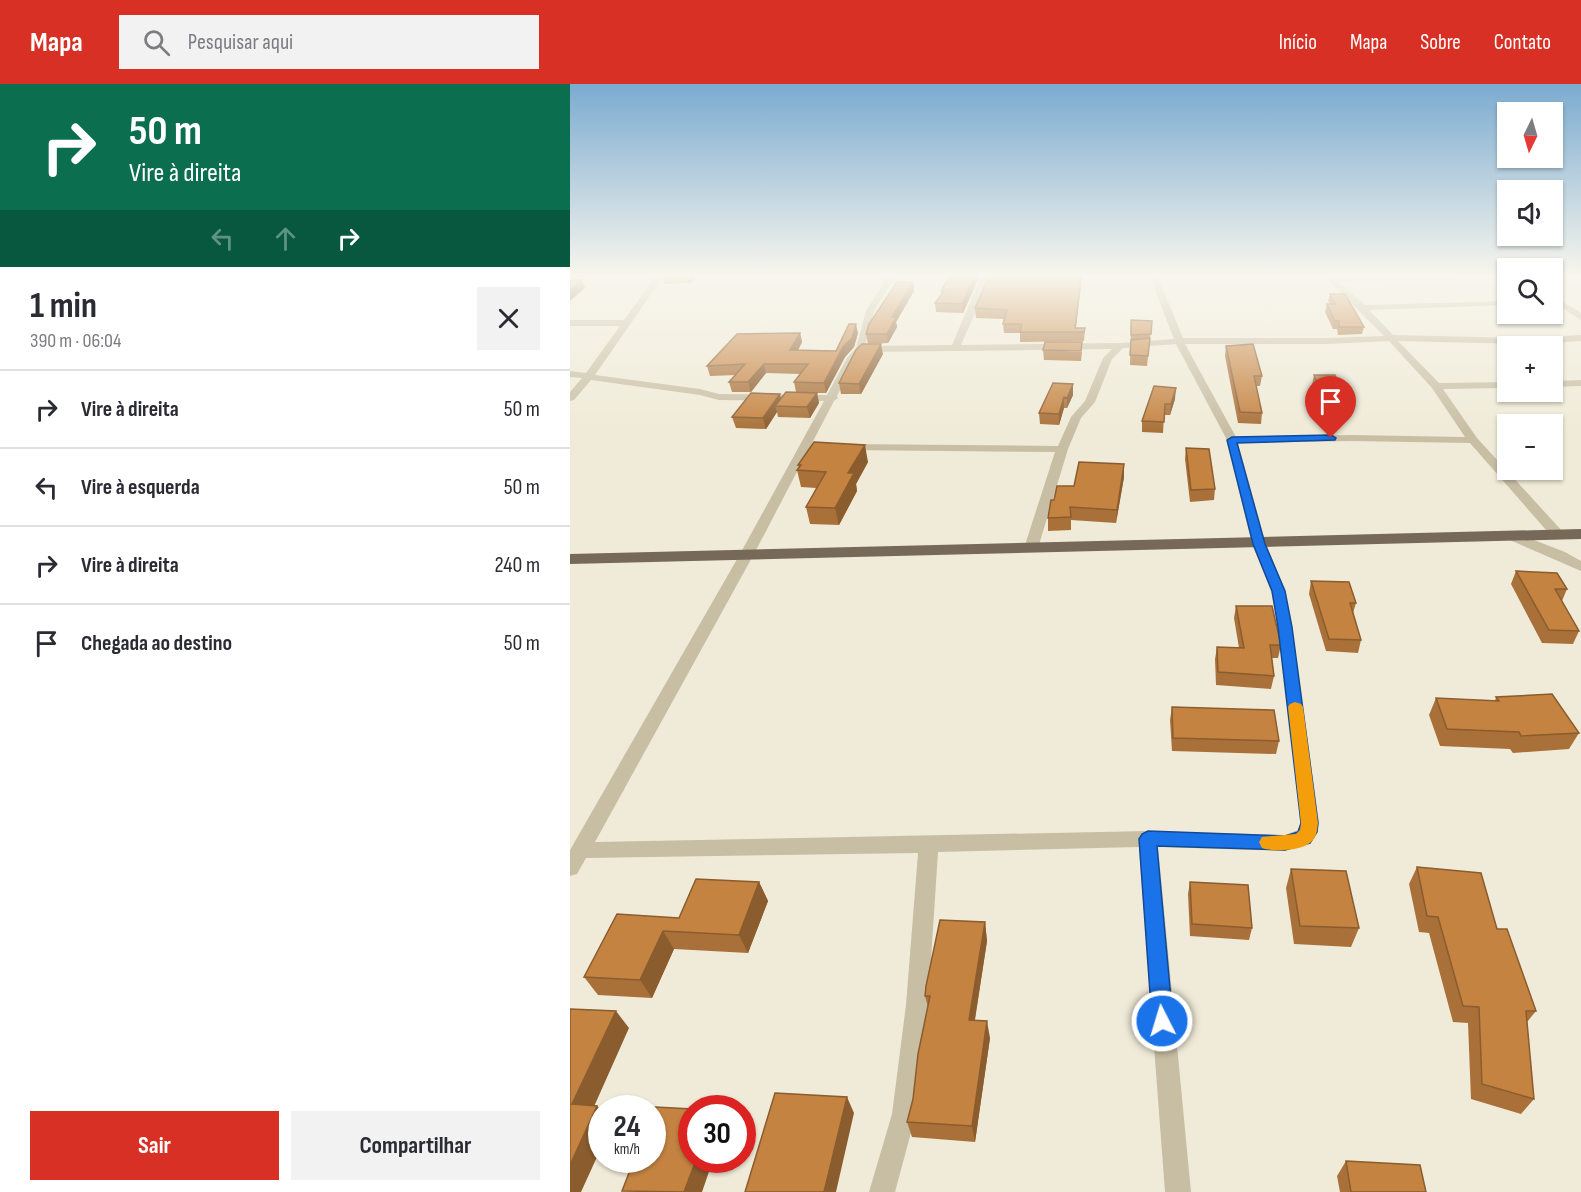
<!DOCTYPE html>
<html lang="pt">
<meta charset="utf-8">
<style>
:root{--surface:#fff;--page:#f2f2f3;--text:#2b2b33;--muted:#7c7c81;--line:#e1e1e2;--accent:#d93025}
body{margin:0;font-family:"Sofia Sans Condensed",sans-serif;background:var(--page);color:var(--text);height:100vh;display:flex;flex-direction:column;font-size:22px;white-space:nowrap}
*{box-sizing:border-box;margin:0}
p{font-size:20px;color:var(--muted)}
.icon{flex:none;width:33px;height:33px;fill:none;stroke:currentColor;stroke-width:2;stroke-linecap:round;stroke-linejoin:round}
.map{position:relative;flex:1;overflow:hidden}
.sheet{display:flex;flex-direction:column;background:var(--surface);width:570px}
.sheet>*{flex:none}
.top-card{background:#0b6e4f;color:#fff;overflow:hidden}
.needle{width:39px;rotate:185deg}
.tools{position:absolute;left:927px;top:18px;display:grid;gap:12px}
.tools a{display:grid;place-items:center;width:66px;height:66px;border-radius:0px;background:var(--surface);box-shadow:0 2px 4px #0004;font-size:30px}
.speed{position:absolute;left:18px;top:1011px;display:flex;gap:12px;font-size:30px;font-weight:700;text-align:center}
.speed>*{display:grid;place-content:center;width:78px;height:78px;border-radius:50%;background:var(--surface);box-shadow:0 2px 4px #0004;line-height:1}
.speed small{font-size:15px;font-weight:400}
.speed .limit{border:9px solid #d22;background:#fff;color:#111}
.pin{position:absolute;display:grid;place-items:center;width:51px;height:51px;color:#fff;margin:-62px -26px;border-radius:50% 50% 50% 0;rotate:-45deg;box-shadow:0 0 6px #0007}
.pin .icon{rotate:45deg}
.me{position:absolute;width:66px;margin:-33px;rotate:355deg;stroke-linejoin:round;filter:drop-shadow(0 0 4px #0008)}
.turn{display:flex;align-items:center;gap:21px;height:126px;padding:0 30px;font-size:27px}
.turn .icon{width:78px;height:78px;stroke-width:2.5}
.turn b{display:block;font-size:42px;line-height:51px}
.lanes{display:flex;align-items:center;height:57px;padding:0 30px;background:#0003;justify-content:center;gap:30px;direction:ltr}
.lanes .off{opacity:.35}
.round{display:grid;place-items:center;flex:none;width:63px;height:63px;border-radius:0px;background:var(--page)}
.overview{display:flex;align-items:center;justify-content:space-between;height:102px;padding:0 30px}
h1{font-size:36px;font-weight:700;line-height:45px}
.button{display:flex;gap:12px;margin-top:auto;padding:12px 30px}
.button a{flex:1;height:69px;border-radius:0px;background:var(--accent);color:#fff;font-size:24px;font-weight:700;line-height:69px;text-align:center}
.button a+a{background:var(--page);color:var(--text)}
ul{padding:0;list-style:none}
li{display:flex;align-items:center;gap:18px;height:78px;padding:0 30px;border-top:2px solid var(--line)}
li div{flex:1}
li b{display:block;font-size:22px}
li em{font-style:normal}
header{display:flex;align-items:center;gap:36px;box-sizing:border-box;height:84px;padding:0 30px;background:var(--accent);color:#fff}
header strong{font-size:28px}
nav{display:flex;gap:33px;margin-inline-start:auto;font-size:21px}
.search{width:420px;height:54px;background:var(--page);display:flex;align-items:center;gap:15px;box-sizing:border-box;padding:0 21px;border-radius:0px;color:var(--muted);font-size:22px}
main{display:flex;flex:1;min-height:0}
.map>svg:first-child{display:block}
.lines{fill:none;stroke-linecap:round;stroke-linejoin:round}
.street{fill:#c8bea4;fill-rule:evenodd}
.primary{fill:#766957;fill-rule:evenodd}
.wall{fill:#a97139}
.shaded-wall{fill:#8a5c2e}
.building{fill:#c58342;stroke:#8a5c2e;stroke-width:1.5}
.route{fill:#1a73e8;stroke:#114b97;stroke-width:1.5}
.slow{fill:#f59e0b}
</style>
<header>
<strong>Mapa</strong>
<div class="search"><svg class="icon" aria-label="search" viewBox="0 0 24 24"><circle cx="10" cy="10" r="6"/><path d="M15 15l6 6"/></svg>Pesquisar aqui</div>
<nav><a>Início</a><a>Mapa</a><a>Sobre</a><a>Contato</a></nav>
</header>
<main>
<section class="sheet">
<div class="top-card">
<div class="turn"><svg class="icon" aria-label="right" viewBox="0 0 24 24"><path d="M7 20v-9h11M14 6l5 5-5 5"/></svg><div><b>50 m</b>Vire à direita</div></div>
<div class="lanes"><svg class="icon off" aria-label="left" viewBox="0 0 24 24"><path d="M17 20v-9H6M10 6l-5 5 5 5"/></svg><svg class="icon off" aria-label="ahead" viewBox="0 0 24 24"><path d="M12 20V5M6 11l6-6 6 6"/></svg><svg class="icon" aria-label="right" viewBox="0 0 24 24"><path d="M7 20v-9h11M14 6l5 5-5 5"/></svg></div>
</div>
<div class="overview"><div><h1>1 min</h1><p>390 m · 06:04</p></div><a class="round"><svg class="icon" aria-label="close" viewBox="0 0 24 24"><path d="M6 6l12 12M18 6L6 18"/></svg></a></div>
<ul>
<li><svg class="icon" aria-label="right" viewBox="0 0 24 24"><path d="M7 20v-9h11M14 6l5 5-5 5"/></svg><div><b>Vire à direita</b></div><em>50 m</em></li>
<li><svg class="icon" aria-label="left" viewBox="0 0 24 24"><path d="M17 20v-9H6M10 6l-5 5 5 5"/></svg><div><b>Vire à esquerda</b></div><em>50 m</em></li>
<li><svg class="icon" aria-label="right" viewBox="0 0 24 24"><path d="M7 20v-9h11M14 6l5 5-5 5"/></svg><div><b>Vire à direita</b></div><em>240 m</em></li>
<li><svg class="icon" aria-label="arrive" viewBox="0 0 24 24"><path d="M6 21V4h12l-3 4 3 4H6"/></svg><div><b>Chegada ao destino</b></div><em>50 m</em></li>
</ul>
<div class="button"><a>Sair</a><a>Compartilhar</a></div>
</section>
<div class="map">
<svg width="1011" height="1108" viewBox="0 0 1011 1108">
<rect width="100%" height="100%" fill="#f0ebd8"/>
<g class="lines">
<path class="street" d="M0,193H5L0,195Z
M85,193H93L25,291L130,305L149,310L257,311L277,274L286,264L296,227L317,193H325L304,227L295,262L382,261L411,193H419L417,202L391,261L550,259L604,255L580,193H588L613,254H756L814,252L755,193H891L887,195L768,197L795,221L938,217V221L799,226L823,251L952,254L1011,251V257L952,260L828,257L869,299L938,298V304L873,305L907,354L993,448L994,451L993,454H983L900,359L781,357L668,359L696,460L715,507L722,543L749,739L739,759L715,767L588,763L621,1108H595L569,763L368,768L358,921L346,1030L325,1108H299L322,1030L336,921L348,769L16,774L7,790L0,792V766L170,470L254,317L149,316L130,311L21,296L4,316L0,317V308L12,294L0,293V287L16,289L50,242H0V236H54ZM819,257L862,304L895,353L781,351L666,353L615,260H756ZM606,260L657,356L682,460L701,507L708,543L731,739L728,746L715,751L578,747L25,758L184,470L264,317L268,314L267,312L286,275L293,268L542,265L533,274L515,317L501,333L488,362L276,360L270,363L276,366L485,368L454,464L461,468L468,464L498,365L511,334L525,318L542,275L553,264Z
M982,211L1011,229V236L982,217Z
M1011,296V302L982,303V297Z
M940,447L995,468L1011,477V487L935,454L934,451L935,448Z"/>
<path class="primary" d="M1011,445V455L0,480V470Z"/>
</g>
<path class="wall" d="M92,193H126L121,199L94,200Z
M379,193H409L393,229L366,228L365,219L372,210L371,207Z
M512,193L506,244H515L514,257L450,258V249H434L433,240L434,235L406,234L405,224Z
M343,198L344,207L326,238L327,243L318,259L298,260L296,250Z
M760,210L794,243L792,250L768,251L767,245H763L755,228L757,220H760L758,217Z
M561,236L582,237L577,282L560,281Z
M230,249L232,258L228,267H266L288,249L284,263L275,273L256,309H247L249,319L240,334L208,333L207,328L196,345L166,344L162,333L226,308L224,298L230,290L196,289L181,308H162L159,298L166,291L140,292L137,282Z
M656,262L692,292L690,302H686L692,329L691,340L668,339L655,272Z
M473,266L512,268L511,277L474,276Z
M313,270L291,310H271L269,299Z
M744,291L778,324L775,334H755L742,301Z
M503,300V311L497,324H494L489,341L470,340L469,329Z
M584,302L605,315L600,331H594L593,349L572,348V337Z
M616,364L645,405L644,416L620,418L615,375Z
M298,378L286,400L287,407L269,441L240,440L236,423L246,404L231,403L227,386L229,384L228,381Z
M554,393L546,439L501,436V446L478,447V434L484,416L504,402Z
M946,487L997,505L992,517L1009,547L1003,560L972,559L941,500Z
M741,497L786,519L783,529L791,556L788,569L756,567L739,510Z
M666,522L711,561L708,574H702L704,592L701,605L646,601L645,575L647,563L669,564L664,534Z
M926,613L1009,649L999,665L943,669L940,665L870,662L859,631L866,614L925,617Z
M602,623L709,657L706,670L602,667L600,636Z
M847,783L927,845L966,927L957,938L964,1015L951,1030L901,1015L898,939L883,938L859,849L849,848L839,800Z
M721,785L789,844L781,863L724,860L716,804Z
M189,798L198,817L178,869L104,865L82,914L28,911L14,893L109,834Z
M620,798L682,844L679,856L620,852L618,810Z
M415,838L417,857L405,936L420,954L405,1058L342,1053L337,1038L343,1015L358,923L355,912Z
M776,1077L856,1108H770L767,1092Z"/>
<path class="shaded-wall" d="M120,193H126L121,199Z
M404,193H409L393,229L392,220Z
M511,193H512L505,248V244Z
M12,196L15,204L0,217V206Z
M343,198L344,207L326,238L327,243L318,259L317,250L322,233Z
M286,240L288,249L284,263L275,273L256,309L254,299Z
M230,249L232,258L222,276L220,266Z
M311,260L313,270L291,310L289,300Z
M194,280L196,289L181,308L178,298Z
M503,300V311L497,324V314Z
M606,304L605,315L600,331L601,320Z
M247,309L249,319L240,334L237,323Z
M210,310L212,321L205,322L207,328L196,345L193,334Z
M494,313V324L489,341V330Z
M295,361L298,378L286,400L287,407L269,441L265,424L278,389Z
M554,380V393L546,439L547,426Z
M189,798L198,817L178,869L169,851Z
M415,838L417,857L402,953L399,936Z
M93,847L104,865L82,914L70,896Z
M46,927L59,944L18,1036L2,1020Z
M417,937L420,954L405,1058L402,1042Z
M277,1013L284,1029L266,1108H254Z
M27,1022L32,1026V1062L11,1108H0V1081Z
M126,1076H143L132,1108H114Z"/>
<path class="building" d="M379,193H404L392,220L365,219L374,207H371Z
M419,193H511L505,244H515L514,248H450L452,240H433L437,226L405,224Z
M0,196H12L0,206Z
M327,198H343L322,233H326L317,250H296L299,240Z
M760,210H775L794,243H769V237H765L757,220H765Z
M561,236L582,237L581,250L561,251Z
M279,240H286L282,254L273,263L254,299L224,298L238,280H194L178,298H159L175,280L137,282L167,250L230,249L220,266L266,267Z
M580,254L578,272L560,271L561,256Z
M475,258H512L511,267L473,266Z
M292,260H311L289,300L269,299L286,266Z
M683,260L692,292H684L692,329L670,328L656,262Z
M744,291H765L778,324L757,323Z
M483,299L503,300L497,314L494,313L489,330L469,329Z
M584,302L606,304L601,320H595L594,338L572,337Z
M216,308L247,309L237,323L205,322Z
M181,309L210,310L193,334L162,333Z
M244,358L295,361L278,389H284L265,424L236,423L256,388L227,386L231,381H228Z
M616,364L639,365L645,405L621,406Z
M509,378L554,380L547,426L500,423L501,433L478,434L481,416H484L487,402H504Z
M946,487L987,489L997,505H985L1009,547L979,546Z
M741,497L779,498L786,519H780L791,556L759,555Z
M666,522H702L711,561H700L704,592L648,588L647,563L674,564Z
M982,610L1009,649L951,652L949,648L877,645L866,614L929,617L926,613Z
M602,623L704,626L709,657L603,654Z
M847,783L911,789L927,845H937L966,927H956L964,1015L912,1000L909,923L893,922L868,833L857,832Z
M721,785L776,787L789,844L730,842Z
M126,795L189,798L169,851L93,847L70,896L14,893L47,830L109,834Z
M620,798L678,801L682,844L622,840Z
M370,836L415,838L399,936L417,937L402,1042L337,1038L343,1015L348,970L360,912H355L356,902Z
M0,925L46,927L2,1020L27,1022L0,1081Z
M205,1009L277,1013L254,1108H175Z
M85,1023L122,1025V1076H126L114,1108L52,1107L64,1076H82V1030Z
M776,1077L850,1081L856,1108H781Z"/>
<linearGradient id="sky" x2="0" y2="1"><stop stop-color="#7babd0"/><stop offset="0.55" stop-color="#f8f6ed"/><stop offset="1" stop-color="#f8f6ed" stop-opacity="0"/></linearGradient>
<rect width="1011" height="348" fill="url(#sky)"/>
<path class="route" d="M761,351L766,354L765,356L667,359L695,460L715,507L722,543L748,739L747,748L740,759L715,766L587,762L603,937L600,944L592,947L585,944L582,937L569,755L572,750L578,747L715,752L728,748L731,739L708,543L702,507L683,460L657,356L662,353Z"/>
<path class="slow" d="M725,618L731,620L733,623L748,739C747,746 747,753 741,758C731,767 704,768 692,764L689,758L692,753L726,750L730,746L731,739L718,623L720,620Z"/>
</svg>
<div class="tools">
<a><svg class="needle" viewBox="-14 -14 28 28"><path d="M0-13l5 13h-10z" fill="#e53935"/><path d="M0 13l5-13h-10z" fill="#7c7c81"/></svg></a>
<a><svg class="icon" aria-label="sound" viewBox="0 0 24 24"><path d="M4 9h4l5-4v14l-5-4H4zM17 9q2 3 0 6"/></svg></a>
<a><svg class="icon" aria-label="search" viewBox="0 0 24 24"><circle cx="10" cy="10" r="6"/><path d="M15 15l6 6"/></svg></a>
<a>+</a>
<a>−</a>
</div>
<div class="speed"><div>24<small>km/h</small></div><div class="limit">30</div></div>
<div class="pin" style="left:761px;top:354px;background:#d93025"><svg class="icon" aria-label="arrive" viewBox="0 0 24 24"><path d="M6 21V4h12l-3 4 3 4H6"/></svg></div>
<svg class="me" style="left:592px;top:937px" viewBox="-20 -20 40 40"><circle r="17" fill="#1a73e8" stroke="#fff" stroke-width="3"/><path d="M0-11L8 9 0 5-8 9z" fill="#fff"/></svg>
</div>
</main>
